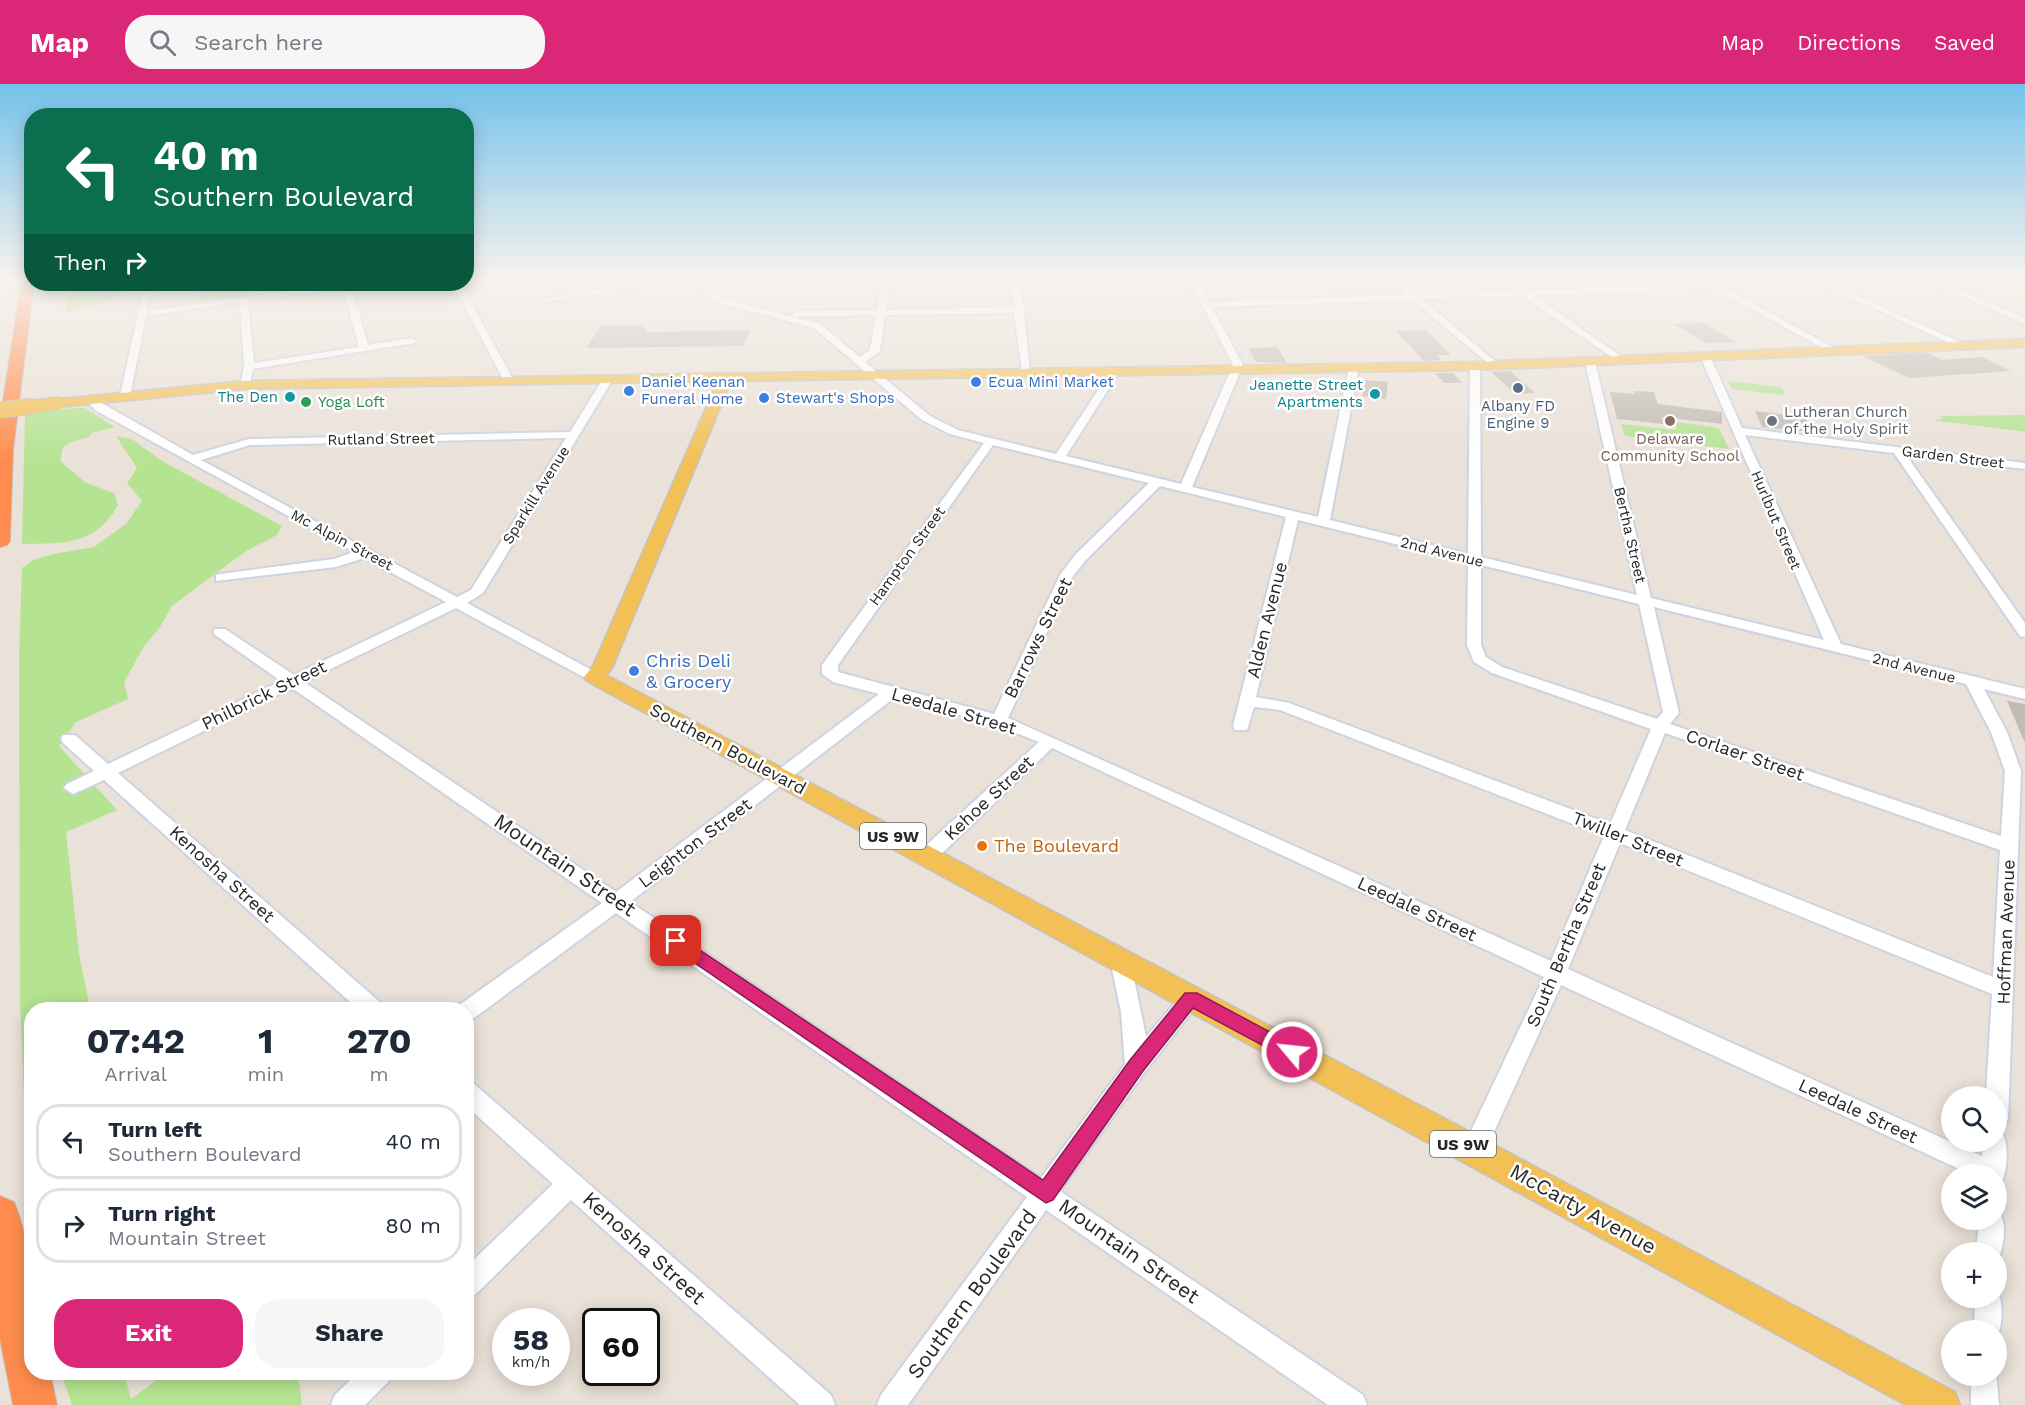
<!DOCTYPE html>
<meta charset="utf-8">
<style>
:root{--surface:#fff;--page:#f6f6f7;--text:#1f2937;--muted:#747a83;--line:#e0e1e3;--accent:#db2777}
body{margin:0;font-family:"Work Sans",sans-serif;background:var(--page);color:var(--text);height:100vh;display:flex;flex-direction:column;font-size:22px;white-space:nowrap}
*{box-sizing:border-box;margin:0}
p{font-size:20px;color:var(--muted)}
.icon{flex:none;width:33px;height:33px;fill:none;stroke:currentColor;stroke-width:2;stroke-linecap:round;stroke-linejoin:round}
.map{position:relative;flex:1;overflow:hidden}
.details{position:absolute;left:24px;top:918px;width:450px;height:378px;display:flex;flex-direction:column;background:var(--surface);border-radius:24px;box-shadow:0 3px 15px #0003}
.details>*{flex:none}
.hud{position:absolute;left:24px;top:24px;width:450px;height:183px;border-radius:24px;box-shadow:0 3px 15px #0003;background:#0b6e4f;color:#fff;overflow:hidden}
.controls{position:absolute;left:1941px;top:1002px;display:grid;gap:12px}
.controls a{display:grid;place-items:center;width:66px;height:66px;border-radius:50%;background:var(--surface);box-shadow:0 3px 15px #0003;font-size:30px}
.speed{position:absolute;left:492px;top:1224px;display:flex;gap:12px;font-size:30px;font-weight:700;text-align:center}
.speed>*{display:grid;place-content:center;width:78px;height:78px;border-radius:50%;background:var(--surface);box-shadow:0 3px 15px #0003;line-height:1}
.speed small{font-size:15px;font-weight:400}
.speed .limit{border:3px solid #111;border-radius:9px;background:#fff;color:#111}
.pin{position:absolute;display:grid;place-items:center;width:51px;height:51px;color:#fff;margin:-26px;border-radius:12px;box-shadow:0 3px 9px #0006}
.me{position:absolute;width:66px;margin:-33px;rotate:298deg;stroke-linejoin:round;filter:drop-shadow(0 0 4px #0008)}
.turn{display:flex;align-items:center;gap:21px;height:126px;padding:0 30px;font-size:27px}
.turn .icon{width:78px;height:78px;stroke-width:2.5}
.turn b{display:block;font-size:42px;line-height:51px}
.then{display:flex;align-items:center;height:57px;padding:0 30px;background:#0003;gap:12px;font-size:22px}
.eta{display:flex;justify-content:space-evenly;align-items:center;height:102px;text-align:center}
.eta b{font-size:36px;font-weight:700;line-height:42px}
.button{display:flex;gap:12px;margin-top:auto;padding:12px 30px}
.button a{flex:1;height:69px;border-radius:24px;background:var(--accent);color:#fff;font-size:24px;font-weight:700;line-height:69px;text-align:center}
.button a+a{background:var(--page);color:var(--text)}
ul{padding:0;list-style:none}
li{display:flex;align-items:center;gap:18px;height:75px;margin:0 12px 9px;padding:0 18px;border:3px solid var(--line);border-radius:24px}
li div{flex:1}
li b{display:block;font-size:22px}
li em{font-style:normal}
header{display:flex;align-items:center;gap:36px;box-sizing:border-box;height:84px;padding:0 30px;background:var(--accent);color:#fff}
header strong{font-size:28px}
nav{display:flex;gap:33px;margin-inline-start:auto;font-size:21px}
.search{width:420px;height:54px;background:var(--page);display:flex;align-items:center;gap:15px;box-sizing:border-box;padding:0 21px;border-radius:24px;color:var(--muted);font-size:22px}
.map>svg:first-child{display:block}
.green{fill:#b4e392}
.building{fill:#c2bbb5}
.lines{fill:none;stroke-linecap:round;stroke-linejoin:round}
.minor-casing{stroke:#cdd3e1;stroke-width:4}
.major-casing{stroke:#c3c3c3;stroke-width:3}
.highway-casing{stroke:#c3c3c3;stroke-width:2}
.minor{fill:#fff;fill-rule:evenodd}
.major{fill:#f2c055;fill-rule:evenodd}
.highway{fill:#ff8c4e;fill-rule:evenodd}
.major-bridge-far1-casing{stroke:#c3c3c3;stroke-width:14;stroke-linecap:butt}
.major-bridge-casing{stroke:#c3c3c3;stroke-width:17;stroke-linecap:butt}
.major-bridge-far1{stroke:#f2c055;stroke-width:12}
.major-bridge{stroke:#f2c055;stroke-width:15}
.route{fill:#db2777;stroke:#8e194d;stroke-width:1.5}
.shop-dot{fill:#3f7fe0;stroke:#fff;stroke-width:2}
.service-dot{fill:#5c6f8a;stroke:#fff;stroke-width:2}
.culture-dot{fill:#0f9aa8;stroke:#fff;stroke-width:2}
.leisure-dot{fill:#2e9e5b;stroke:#fff;stroke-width:2}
.education-dot{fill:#8d6e63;stroke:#fff;stroke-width:2}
.worship-dot{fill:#6b7280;stroke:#fff;stroke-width:2}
.food-dot{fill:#e8710a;stroke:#fff;stroke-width:2}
.labels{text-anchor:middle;stroke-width:5;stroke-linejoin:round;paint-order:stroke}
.far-shop-label{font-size:15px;fill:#366cbe;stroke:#fff;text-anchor:start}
.far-culture-label{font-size:15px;fill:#0d838f;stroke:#fff;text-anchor:end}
.far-leisure-label{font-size:15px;fill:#27864d;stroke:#fff;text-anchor:start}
.far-service-label{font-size:15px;fill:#4e5e75;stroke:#fff}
.far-worship-label{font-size:15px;fill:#5b616d;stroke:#fff;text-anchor:start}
.far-street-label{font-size:15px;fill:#272727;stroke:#fff}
.far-education-label{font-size:15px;fill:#785e54;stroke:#fff}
.shield{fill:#fff;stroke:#686868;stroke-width:1.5}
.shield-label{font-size:16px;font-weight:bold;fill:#272727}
.street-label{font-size:18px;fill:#272727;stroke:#fff}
.shop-label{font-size:18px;fill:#366cbe;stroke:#fff;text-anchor:start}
.food-label{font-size:18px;fill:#c56008;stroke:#fff;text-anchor:start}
.near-street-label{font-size:21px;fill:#272727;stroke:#fff}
</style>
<header>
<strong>Map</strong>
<div class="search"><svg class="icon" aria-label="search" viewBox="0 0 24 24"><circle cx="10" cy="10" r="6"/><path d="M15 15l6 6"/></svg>Search here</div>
<nav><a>Map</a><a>Directions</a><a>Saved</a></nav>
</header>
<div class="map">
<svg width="2025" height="1321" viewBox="0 0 2025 1321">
<rect width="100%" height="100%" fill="#eae1d8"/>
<path class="green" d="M66,200H143C117,211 93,225 66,229Z
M201,200H324L198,218Z
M1728,297L1781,303L1785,311L1732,305Z
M72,324H85L115,343L92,349L89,353L72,358L63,363L60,377L86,399L114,409L118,421C95,462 64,459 22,460L25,330Z
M2025,331V348L1931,336L1943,335L1940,332Z
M1677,338L1719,344L1729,365L1625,352L1621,340L1676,346Z
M116,352L132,355L162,377L282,442L277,451L246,467L172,522L158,546L144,562L124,598L128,615L76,638L59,662L117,726L66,748L79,870L90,925L32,926L31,1132L28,1106L20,918L19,572L22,484L33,476L54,470L94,463L126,440L142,417L127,399L137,384Z
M61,1289H124L131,1315L166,1289H298L302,1321H72Z"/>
<path class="building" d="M1704,239L1735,258L1706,259L1674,240Z
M643,241L642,244H647L645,248L750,246L743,262L586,264L601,242Z
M1426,246L1451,271H1437L1442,276L1424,277L1396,247Z
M1277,263L1287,279L1256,278L1248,264Z
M1929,269L1942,276L1982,273L2011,287L1909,294L1863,272Z
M1510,287L1535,309L1515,310L1491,288Z
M1435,289H1453L1462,299H1444Z
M1365,296L1388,298L1386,315L1362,312Z
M1634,307L1654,308L1658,320L1722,328V340L1661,333L1664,340L1617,335L1610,308L1635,310Z
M1755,327L1805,333L1812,348L1762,343Z
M2007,617L2025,620V659Z"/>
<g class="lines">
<defs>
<path id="minor" d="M466,194H488L468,198Z
M667,194H688L543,219L539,216Z
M690,194H699L721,214L820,240L860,273L870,266L876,231L796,233L792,230L796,227L877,226L882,194H890L886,226L1014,223L1010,194H1018L1024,226L1030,290L1022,288L1014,229L885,231L880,267L865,278L930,332L958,346L1056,370L1112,285H1118L1120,287L1066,372L1181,400L1233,281L1188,194H1196L1209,218L1407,211L1388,194H1397L1417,211L1515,207L1498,194H1508L1526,207L1711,200L1707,194H1716L1719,201L1842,268L1834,270L1714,205L1533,211L1625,275L1627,277L1622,280L1522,212L1422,215L1497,279V283L1494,284L1412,216L1212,223L1243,281L1192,403L1318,433L1348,288L1345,284L1350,281L1358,288L1330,436L1468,470L1470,282L1475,279L1480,282L1481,473L1637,511L1585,278L1590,275L1595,278L1651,514L1824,556L1701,274L1703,272L1711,274L1742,344L2025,379V385L1906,371L2025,539V553L2020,552L1894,369L1745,351L1841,560L2025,605V615L1984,605L2007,648L2021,687L2008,1035L2004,1042L1996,1045V1012H1986L1992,910L1620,759L1568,885L1982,1072L1983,1058H1996V1048L2003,1050C2009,1064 2007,1085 2002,1098L1996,1100V1090H1970L1561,901L1482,1074L1474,1077L1466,1074L1462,1066L1544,893L1052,664L935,776H921L919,771L921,766L1039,658L993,640L894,614L630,818L1041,1094L1125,980L1121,928L1110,875L1113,869L1120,867L1127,869L1130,875L1146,953L1184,908L1191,905L1198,908L1202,914L1198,920L1144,989L1060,1107L1363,1311L1367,1321H1328L1046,1126L908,1321H877L881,1311L1027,1113L616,829L474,934L466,937V926H457L458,922L602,819L292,604L118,689L382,920L384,926H359L104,696L73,710L64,704L67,700L94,687L63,659L61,655L63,651H75L108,680L281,597L215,551L213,548L215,545H225L294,591L446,518L364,474L336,483L216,497V491L221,490L334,475L354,468L95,326L86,316L91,313L193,371L249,355L570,348L604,293H612L613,295L483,509L467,519L599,590L602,593L599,596H589L456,524L304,598L616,808L879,610L833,598L822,590V581L984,359L950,350L922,336L814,244L715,218ZM566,354L471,506L457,513L201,376L250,361ZM993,361L1149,399L1076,470L1060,491L994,630L838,588V581ZM1160,402L1286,433L1233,642L1235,646H1247L1254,623L1280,626L1604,752L1551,877L1008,634L1073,492L1086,476ZM1298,436L1468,478L1467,561L1474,578L1492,589L1651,645L1610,740L1289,619L1256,613ZM1481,481L1639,520L1663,628L1657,635L1502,583L1486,573L1481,561ZM1654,523L1966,600L1991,648L2005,687L2001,752L1670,640L1679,629ZM1665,649L2000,766L1993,893L1625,746Z
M1807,194H1818L1969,262L1961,264Z
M1920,194H1931L2025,234V240Z
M2018,194H2025V197Z
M338,200H356L351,203L368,261L411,254L416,257L414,259L253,285L250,301L245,304L240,301L244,283L240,218L146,232L130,312L125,315L120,312L144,202L151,204L147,227ZM343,204L359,263L254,279L248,217Z
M453,200H461L514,297L513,299L504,297Z
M466,997L474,1000L831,1311L835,1321H800L571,1116L475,1211L466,1215V1183L553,1100L466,1022Z
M1996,1126C2009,1134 2004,1167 1996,1178V1168H1976L1979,1136H1996Z
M1996,1204C2004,1218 2003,1241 1996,1256V1246H1974L1975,1214H1996Z
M1996,1286L1999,1321H1971V1292H1996Z
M358,1288H392L388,1298L365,1321H331L335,1311Z"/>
<path id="major" d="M2025,255V263L1475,286L731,297L612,584L606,591L1485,1056L1955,1308L1960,1321H1906L587,597L584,593L593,582L718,297L245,305L59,323L52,319L59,315L245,297L1475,278Z"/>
<path id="highway" d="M22,194H32L34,200L13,366L10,457L7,461L0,463V336Z
M0,1112L14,1118C36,1170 32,1232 32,1288H50L57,1321H13L0,1255Z"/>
</defs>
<use href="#minor" class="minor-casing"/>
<use href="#major" class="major-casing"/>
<use href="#highway" class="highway-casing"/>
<use href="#minor" class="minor"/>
<use href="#major" class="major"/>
<use href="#highway" class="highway"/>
<defs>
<path id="major-bridge-far1" d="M20,324L59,319"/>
<path id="major-bridge" d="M0,326L32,322"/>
</defs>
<use href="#major-bridge-far1" class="major-bridge-far1-casing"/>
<use href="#major-bridge" class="major-bridge-casing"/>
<use href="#major-bridge-far1" class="major-bridge-far1"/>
<use href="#major-bridge" class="major-bridge"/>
</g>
<linearGradient id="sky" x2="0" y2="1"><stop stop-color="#74c2eb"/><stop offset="0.51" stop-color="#f6f2ed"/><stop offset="1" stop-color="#f6f2ed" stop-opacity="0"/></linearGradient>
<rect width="2025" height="379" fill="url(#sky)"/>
<path class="route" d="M676,850L1043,1096L1130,976L1185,909H1197L1298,963L1301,968L1298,974L1292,976L1286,974L1193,924L1143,987L1053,1116L1046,1119L670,862L668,857L670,852Z"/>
<g class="shop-dot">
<circle cx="976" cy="298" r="6"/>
<circle cx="629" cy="307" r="6"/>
<circle cx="764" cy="314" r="6"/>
<circle cx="634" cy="587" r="6"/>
</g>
<circle class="service-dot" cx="1518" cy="304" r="6"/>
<g class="culture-dot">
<circle cx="1375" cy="310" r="6"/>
<circle cx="290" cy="313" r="6"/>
</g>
<circle class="leisure-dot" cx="306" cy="318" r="6"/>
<circle class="education-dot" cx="1670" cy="337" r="6"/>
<circle class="worship-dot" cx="1772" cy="337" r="6"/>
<circle class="food-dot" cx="982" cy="762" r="6"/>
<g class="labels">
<g class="far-shop-label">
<text x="641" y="303">Daniel Keenan<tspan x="641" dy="17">Funeral Home</tspan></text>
<text x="988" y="303">Ecua Mini Market</text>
<text x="776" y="319">Stewart's Shops</text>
</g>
<g class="far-culture-label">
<text x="1363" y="306">Jeanette Street<tspan x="1363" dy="17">Apartments</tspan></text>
<text x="278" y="318">The Den</text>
</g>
<g class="far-leisure-label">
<text x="318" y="323">Yoga Loft</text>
</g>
<g class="far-service-label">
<text x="1518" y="327">Albany FD<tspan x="1518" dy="17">Engine 9</tspan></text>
</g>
<g class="far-worship-label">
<text x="1784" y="333">Lutheran Church<tspan x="1784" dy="17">of the Holy Spirit</tspan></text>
</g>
<g class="far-street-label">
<text transform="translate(381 355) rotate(-1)" y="5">Rutland Street</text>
<text transform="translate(1953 373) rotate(7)" y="5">Garden Street</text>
<text transform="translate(536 411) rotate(-58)" y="5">Sparkill Avenue</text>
<text transform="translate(1776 436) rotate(67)" y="5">Hurlbut Street</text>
<text transform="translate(1630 451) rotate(77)" y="5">Bertha Street</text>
<text transform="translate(342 456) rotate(28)" y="5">Mc Alpin Street</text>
<text transform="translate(1442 468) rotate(14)" y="5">2nd Avenue</text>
<text transform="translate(907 472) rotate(-54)" y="5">Hampton Street</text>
<text transform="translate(1914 584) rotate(14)" y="5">2nd Avenue</text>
</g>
<g class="far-education-label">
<text x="1670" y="360">Delaware<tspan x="1670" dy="17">Community School</tspan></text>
</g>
<g class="shield">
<rect x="860" y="739" width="66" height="26" rx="4.5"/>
<rect x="1430" y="1047" width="66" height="26" rx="4.5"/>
</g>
<g class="shield-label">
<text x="893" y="758">US 9W</text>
<text x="1463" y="1066">US 9W</text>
</g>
<g class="street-label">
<text transform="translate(1267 536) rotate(-76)" y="6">Alden Avenue</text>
<text transform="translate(1038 554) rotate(-64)" y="6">Barrows Street</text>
<text transform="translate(264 611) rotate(-26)" y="6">Philbrick Street</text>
<text transform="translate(954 627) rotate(16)" y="6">Leedale Street</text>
<text transform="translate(728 665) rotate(28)" y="6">Southern Boulevard</text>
<text transform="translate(1745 671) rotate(19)" y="6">Corlaer Street</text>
<text transform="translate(989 714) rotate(-43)" y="6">Kehoe Street</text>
<text transform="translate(1628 755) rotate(22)" y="6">Twiller Street</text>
<text transform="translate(695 759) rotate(-37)" y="6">Leighton Street</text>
<text transform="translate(222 790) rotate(42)" y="6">Kenosha Street</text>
<text transform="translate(1417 825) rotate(25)" y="6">Leedale Street</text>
<text transform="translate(2006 848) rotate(-88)" y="6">Hoffman Avenue</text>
<text transform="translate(1566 861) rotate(-67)" y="6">South Bertha Street</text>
<text transform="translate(1858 1027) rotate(25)" y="6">Leedale Street</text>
</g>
<g class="shop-label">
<text x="646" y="583">Chris Deli<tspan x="646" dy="21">&amp; Grocery</tspan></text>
</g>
<g class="food-label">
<text x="994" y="768">The Boulevard</text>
</g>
<g class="near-street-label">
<text transform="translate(565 781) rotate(34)" y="7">Mountain Street</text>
<text transform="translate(1583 1125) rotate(29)" y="7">McCarty Avenue</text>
<text transform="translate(644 1164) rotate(42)" y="7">Kenosha Street</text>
<text transform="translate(1129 1167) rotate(35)" y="7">Mountain Street</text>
<text transform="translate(972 1210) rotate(-54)" y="7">Southern Boulevard</text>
</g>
</g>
</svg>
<div class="controls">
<a><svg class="icon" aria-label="search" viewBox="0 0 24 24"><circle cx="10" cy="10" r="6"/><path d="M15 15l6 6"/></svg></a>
<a><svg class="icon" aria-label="layers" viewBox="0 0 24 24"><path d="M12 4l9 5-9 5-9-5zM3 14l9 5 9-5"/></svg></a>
<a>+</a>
<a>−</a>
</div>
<div class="speed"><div>58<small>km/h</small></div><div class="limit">60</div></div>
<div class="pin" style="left:676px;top:857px;background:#d93025"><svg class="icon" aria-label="arrive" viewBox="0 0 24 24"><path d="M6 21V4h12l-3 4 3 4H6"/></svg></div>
<svg class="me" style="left:1292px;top:968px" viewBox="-20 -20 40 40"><circle r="17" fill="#db2777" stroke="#fff" stroke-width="3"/><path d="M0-11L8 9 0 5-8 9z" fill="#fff"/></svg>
<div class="hud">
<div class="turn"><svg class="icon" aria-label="left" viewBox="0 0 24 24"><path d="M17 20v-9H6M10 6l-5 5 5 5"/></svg><div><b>40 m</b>Southern Boulevard</div></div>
<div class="then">Then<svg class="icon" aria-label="right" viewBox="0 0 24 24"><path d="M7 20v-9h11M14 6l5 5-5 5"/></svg></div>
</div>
<section class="details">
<div class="eta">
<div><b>07:42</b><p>Arrival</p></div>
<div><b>1</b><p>min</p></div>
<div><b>270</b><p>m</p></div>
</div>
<ul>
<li><svg class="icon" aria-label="left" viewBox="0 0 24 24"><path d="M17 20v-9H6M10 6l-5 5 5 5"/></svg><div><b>Turn left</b><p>Southern Boulevard</p></div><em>40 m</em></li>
<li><svg class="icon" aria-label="right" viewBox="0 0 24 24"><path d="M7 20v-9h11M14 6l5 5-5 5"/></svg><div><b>Turn right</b><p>Mountain Street</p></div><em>80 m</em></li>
</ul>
<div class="button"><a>Exit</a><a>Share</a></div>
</section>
</div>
